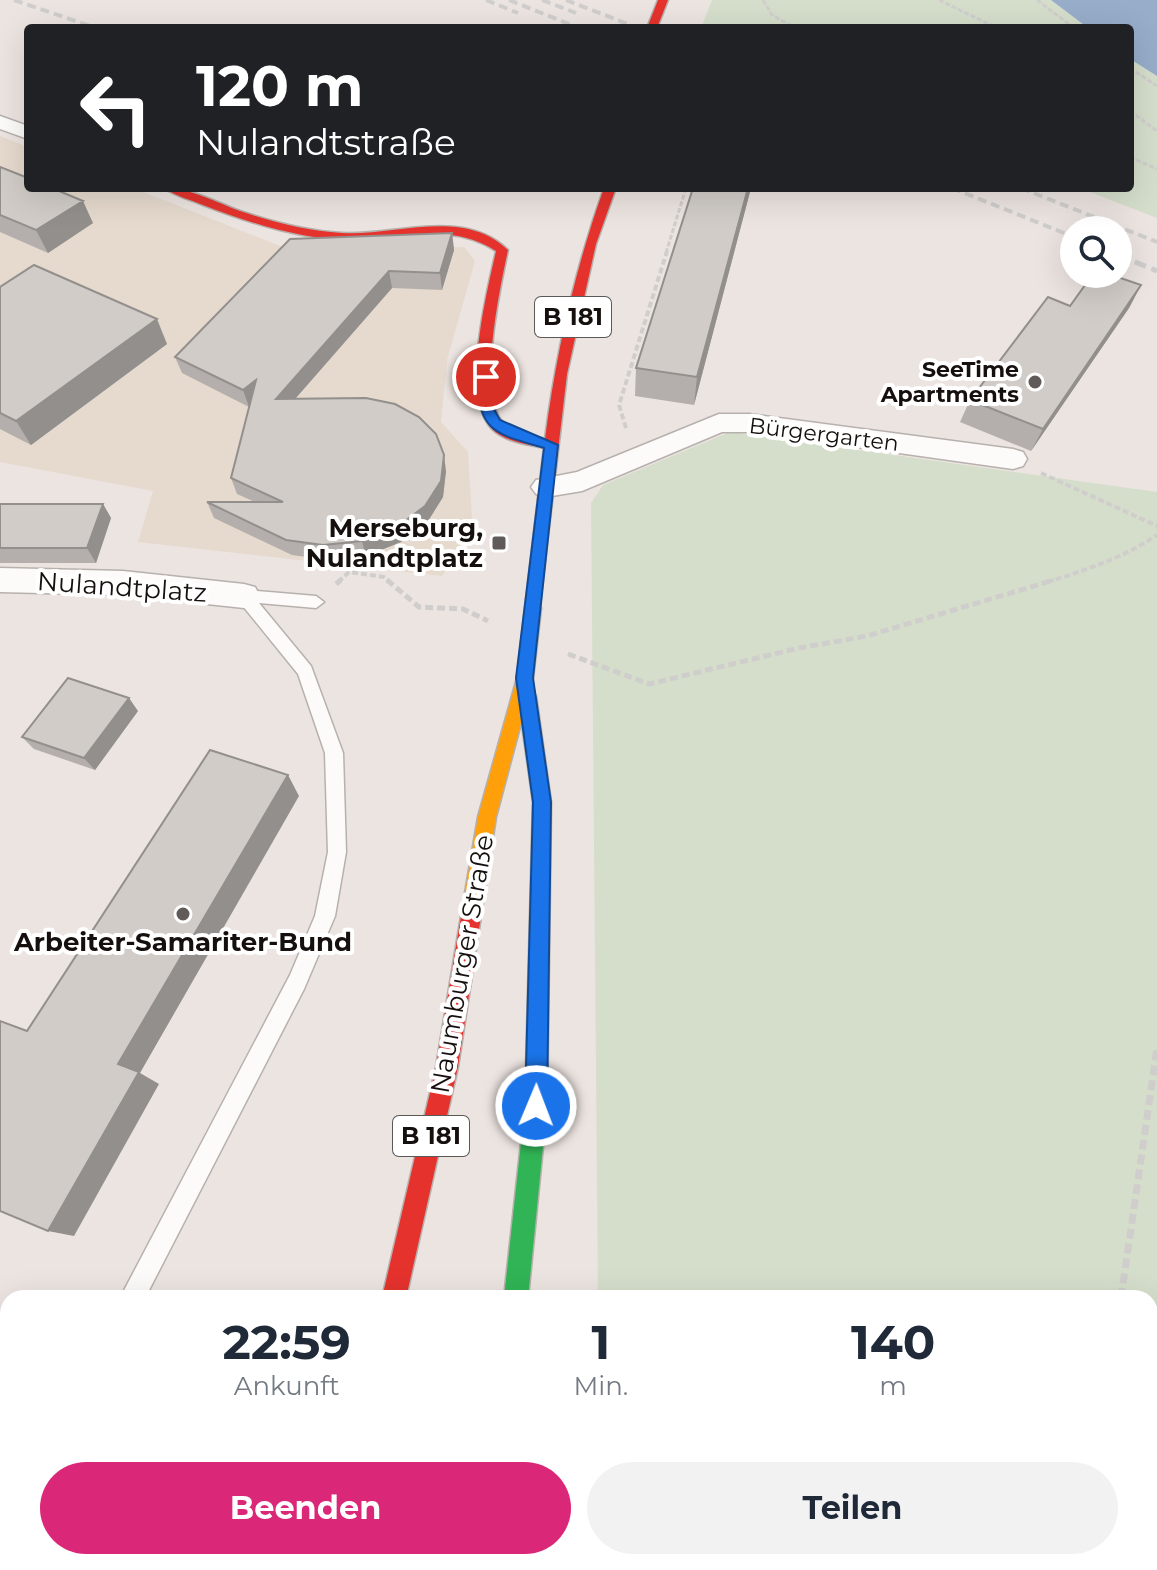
<!DOCTYPE html>
<html lang="de">
<meta charset="utf-8">
<style>
:root{--surface:#fff;--page:#f2f2f3;--text:#1f2937;--muted:#747a83;--accent:#db2777}
body{margin:0;font-family:Montserrat,sans-serif;background:var(--page);color:var(--text);height:100vh;display:flex;flex-direction:column;font-size:30px;white-space:nowrap}
*{box-sizing:border-box;margin:0}
p{font-size:26px;color:var(--muted)}
.icon{flex:none;width:44px;height:44px;fill:none;stroke:currentColor;stroke-width:2;stroke-linecap:round;stroke-linejoin:round}
.map{position:relative;flex:1;overflow:hidden}
.drawer{position:absolute;left:0px;top:1290px;width:1158px;height:280px;display:flex;flex-direction:column;background:var(--surface);border-radius:24px 24px 0 0;box-shadow:0 8px 32px #0002}
.drawer>*{flex:none}
.hud{position:absolute;left:24px;top:24px;width:1110px;height:168px;border-radius:8px;box-shadow:0 8px 32px #0002;background:#202124;color:#fff;overflow:hidden}
.tools{position:absolute;left:1060px;top:216px;display:grid;gap:16px}
.tools a{display:grid;place-items:center;width:72px;height:72px;border-radius:50%;background:var(--surface);box-shadow:0 8px 32px #0002;font-size:40px}
.pin{position:absolute;display:grid;place-items:center;width:68px;height:68px;color:#fff;margin:-34px;border:4px solid #fff;border-radius:50%;box-shadow:0 2px 8px #0007}
.me{position:absolute;width:88px;margin:-44px;rotate:1deg;stroke-linejoin:round;filter:drop-shadow(0 0 6px #0008)}
.turn{display:flex;align-items:center;gap:28px;height:168px;padding:0 40px;font-size:36px}
.turn .icon{width:104px;height:104px;stroke-width:2.5}
.turn b{display:block;font-size:56px;line-height:68px}
.eta{display:flex;justify-content:space-evenly;align-items:center;height:136px;text-align:center}
.eta b{font-size:48px;font-weight:700;line-height:56px}
.action{display:flex;gap:16px;margin-top:auto;padding:16px 40px}
.action a{flex:1;height:92px;border-radius:48px;background:var(--accent);color:#fff;font-size:32px;font-weight:700;line-height:92px;text-align:center}
.action a+a{background:var(--page);color:var(--text)}
.map>svg:first-child{display:block}
.commercial{fill:#e6dace}
.green{fill:#d5decb}
.water{fill:#97adca}
.lines{fill:none;stroke-linecap:round;stroke-linejoin:round}
.lane-casing{stroke:#b7b1ae;stroke-width:3}
.street-casing{stroke:#b7b1ae;stroke-width:3}
.fast-casing{stroke:#b7b1ae;stroke-width:3}
.slow-casing{stroke:#b7b1ae;stroke-width:3}
.jam-casing{stroke:#b7b1ae;stroke-width:3}
.path-far3{stroke:#d0cecc;stroke-width:3;stroke-dasharray:5 2;stroke-linecap:butt}
.path-far2{stroke:#d0cecc;stroke-width:4;stroke-dasharray:6 3;stroke-linecap:butt}
.path-far1{stroke:#d0cecc;stroke-width:5;stroke-dasharray:8 4;stroke-linecap:butt}
.path{stroke:#d0cecc;stroke-width:7;stroke-dasharray:10 5;stroke-linecap:butt}
.lane{fill:#fcfbfa;fill-rule:evenodd}
.street{fill:#fcfbfa;fill-rule:evenodd}
.fast{fill:#30b455;fill-rule:evenodd}
.slow{fill:#ff9f0a;fill-rule:evenodd}
.jam{fill:#e5322d;fill-rule:evenodd}
.rail-far1{stroke:#d0cecd;stroke-width:4;stroke-dasharray:9 5;stroke-linecap:butt}
.rail{stroke:#d0cecd;stroke-width:5;stroke-dasharray:12 6;stroke-linecap:butt}
.wall{fill:#b4afac}
.shaded-wall{fill:#928f8c}
.building{fill:#d1ccc8;stroke:#928f8c;stroke-width:2}
.route{fill:#1a73e8;stroke:#114b97;stroke-width:2}
.poi-dot{fill:#605a58;stroke:#fff;stroke-width:3}
.labels{text-anchor:middle;stroke-width:8;stroke-linejoin:round;paint-order:stroke}
.far-poi-label{font-size:22px;font-weight:bold;fill:#15100e;stroke:#fff;text-anchor:end}
.far-street-label{font-size:22px;fill:#15100e;stroke:#fff}
.shield{fill:#fff;stroke:#5b5856;stroke-width:2}
.shield-label{font-size:24px;font-weight:bold;fill:#15100e}
.poi-label{font-size:26px;font-weight:bold;fill:#15100e;stroke:#fff;text-anchor:end}
.street-label{font-size:26px;fill:#15100e;stroke:#fff}
</style>
<div class="map">
<svg width="1157" height="1570" viewBox="0 0 1157 1570">
<rect width="100%" height="100%" fill="#ece4e0"/>
<path class="commercial" d="M0,136L28,147V188H133L293,251L464,247L475,261L447,360L441,422L468,452L473,536L442,576L138,542L153,491L0,462Z"/>
<path class="green" d="M712,0H1051L1088,28H701Z
M1130,59L1157,76V218L1080,188H1130Z
M730,432L1157,492V1570H1054L1053,1562H1150V1298H598L591,503L603,485Z"/>
<path class="water" d="M1051,0H1157V76L1130,59V28H1088Z"/>
<g class="lines">
<defs>
<path id="lane" d="M244,590L316,596L324,602L316,608L259,603L311,666L343,753L346,852L335,916L304,989L145,1298H120L290,975L315,916L328,852L325,753L298,674L238,600L236,596Z
M8,1474V1503L0,1506V1477Z"/>
<path id="street" d="M0,116L28,126V139L0,129Z
M719,414H749L1013,449L1023,452L1027,459L1023,466L1013,469L749,432H722L582,491L546,497L536,494L531,487L536,480L577,472Z
M0,568L123,571L244,584L255,587L260,596L255,605L244,608L123,595L0,592Z"/>
<path id="fast" d="M527,689L536,696L551,802L547,1106L528,1298H504L525,1106L533,802L518,696Z
M463,1562H489L487,1570H461Z"/>
<path id="slow" d="M533,602L541,608L533,678L496,817L481,916L478,922L471,925L464,922L461,916L478,817L517,678L525,608Z"/>
<path id="jam" d="M658,0H668L657,28H647Z
M164,188C191,188 215,202 240,211C273,222 307,231 342,233C396,236 464,207 508,250C500,288 478,389 501,420C510,434 531,435 545,439C556,353 575,269 604,188H616L596,244L567,374L539,612L533,614L525,608L544,448C527,444 505,442 492,429C460,396 487,292 496,251C452,222 407,239 359,240C305,241 253,224 203,205C191,200 175,196 164,188Z
M471,907L478,910L481,916L458,1067L406,1298H382L436,1067L461,916L464,910Z
M309,1562H335L333,1570H307Z"/>
</defs>
<use href="#lane" class="lane-casing"/>
<use href="#street" class="street-casing"/>
<use href="#fast" class="fast-casing"/>
<use href="#slow" class="slow-casing"/>
<use href="#jam" class="jam-casing"/>
<path class="path-far3" d="M763,0L772,15L795,28
M939,0L997,28
M1037,0L1074,28
M1130,68L1157,86
M1130,111L1157,131
M1130,157L1157,169
M666,253L686,188"/>
<path class="path-far2" d="M626,428L619,405L667,251
M1041,473L1157,526
M338,582L349,572L384,577L390,582
M1047,582C1086,570 1123,558 1157,535"/>
<path class="path-far1" d="M387,580L419,607L463,609L488,621
M336,584L341,580
M568,654L649,684L799,648L867,636L1054,580"/>
<path class="path" d="M1121,1298L1157,1048
M1031,1570L1064,1562"/>
<use href="#lane" class="lane"/>
<use href="#street" class="street"/>
<use href="#fast" class="fast"/>
<use href="#slow" class="slow"/>
<use href="#jam" class="jam"/>
<path class="rail-far1" d="M14,0L96,28
M486,0L518,13
M509,0L579,28
M542,0L576,13
M566,0L638,28
M952,188L1074,237
M1021,188L1157,242"/>
<path class="rail" d="M1118,255L1157,271"/>
</g>
<path class="wall" d="M0,167L93,223L48,253L0,232Z
M693,188H751L694,405L635,396L636,368Z
M452,233L454,250L442,290L392,288L295,399L446,471L443,497L428,521L401,542L366,556L328,560L292,555L214,518L207,502H255L237,494L231,478L249,407L182,373L175,357Z
M1141,285L1129,308L1031,451L960,422L970,400L1070,306Z
M0,287L167,344L31,445L0,429Z
M0,504H103L111,518L96,563H0Z
M138,711L95,770L34,749L22,737Z"/>
<path class="shaded-wall" d="M748,188H751L694,405L697,377Z
M83,201L93,223L48,253L36,230Z
M452,233L454,250L442,290L440,273Z
M389,271L392,288L281,415L276,399Z
M1141,285L1129,308L1031,451L1043,429Z
M157,319L167,344L31,445L16,421Z
M256,380L249,407L243,390Z
M444,455L446,471L443,497L428,521L401,542L366,556L362,541Z
M103,504L111,518L96,563L87,548Z
M129,698L138,711L95,770L84,758Z
M288,775L299,796L140,1073L159,1084L74,1236L48,1231L118,1064Z"/>
<path class="building" d="M0,167L28,178V188H52L83,201L36,230L0,215Z
M693,188H748L697,377L636,368Z
M452,233L440,273L389,271L276,399L366,398L395,404L419,417L436,434L444,455L441,481L425,506L397,527L362,541L323,545L286,540L207,502H283L231,478L256,380L243,390L175,357L290,239Z
M34,265L157,319L16,421L0,413V287Z
M1093,274H1109L1141,285L1043,429L970,400L1048,297L1070,306Z
M0,504H103L87,548H0Z
M68,678L129,698L84,758L22,737Z
M210,750L288,775L118,1064L139,1072L48,1231L0,1211V1021L27,1031Z"/>
<path class="route" d="M486,372L493,377L491,404L500,420L558,445L533,678L551,802L547,1106L544,1113L536,1117L529,1113L525,1106L533,802L516,678L544,448C497,434 476,432 479,377Z"/>
<g class="poi-dot">
<circle cx="1035" cy="382" r="8"/>
<rect x="491" y="535" width="16" height="16" rx="4"/>
<circle cx="183" cy="914" r="8"/>
</g>
<g class="labels">
<g class="far-poi-label">
<text x="1019" y="377">SeeTime<tspan x="1019" dy="25">Apartments</tspan></text>
</g>
<g class="far-street-label">
<text transform="translate(824 434) rotate(7)" y="8">Bürgergarten</text>
</g>
<g class="shield">
<rect x="535" y="297" width="76" height="40" rx="6"/>
<rect x="393" y="1116" width="76" height="40" rx="6"/>
</g>
<g class="shield-label">
<text x="573" y="325">B 181</text>
<text x="431" y="1144">B 181</text>
</g>
<g class="poi-label">
<text x="483" y="537">Merseburg,<tspan x="483" dy="30">Nulandtplatz</tspan></text>
<text x="183" y="951" text-anchor="middle">Arbeiter-Samariter-Bund</text>
</g>
<g class="street-label">
<text transform="translate(122 587) rotate(4)" y="9">Nulandtplatz</text>
<text transform="translate(462 964) rotate(-80)" y="9">Naumburger Straße</text>
</g>
</g>
</svg>
<div class="tools">
<a><svg class="icon" aria-label="search" viewBox="0 0 24 24"><circle cx="10" cy="10" r="6"/><path d="M15 15l6 6"/></svg></a>
</div>
<div class="pin" style="left:486px;top:377px;background:#d93025"><svg class="icon" aria-label="arrive" viewBox="0 0 24 24"><path d="M6 21V4h12l-3 4 3 4H6"/></svg></div>
<svg class="me" style="left:536px;top:1106px" viewBox="-20 -20 40 40"><circle r="17" fill="#1a73e8" stroke="#fff" stroke-width="3"/><path d="M0-11L8 9 0 5-8 9z" fill="#fff"/></svg>
<div class="hud">
<div class="turn"><svg class="icon" aria-label="left" viewBox="0 0 24 24"><path d="M17 20v-9H6M10 6l-5 5 5 5"/></svg><div><b>120 m</b>Nulandtstraße</div></div>
</div>
<section class="drawer">
<div class="eta">
<div><b>22:59</b><p>Ankunft</p></div>
<div><b>1</b><p>Min.</p></div>
<div><b>140</b><p>m</p></div>
</div>
<div class="action"><a>Beenden</a><a>Teilen</a></div>
</section>
</div>
